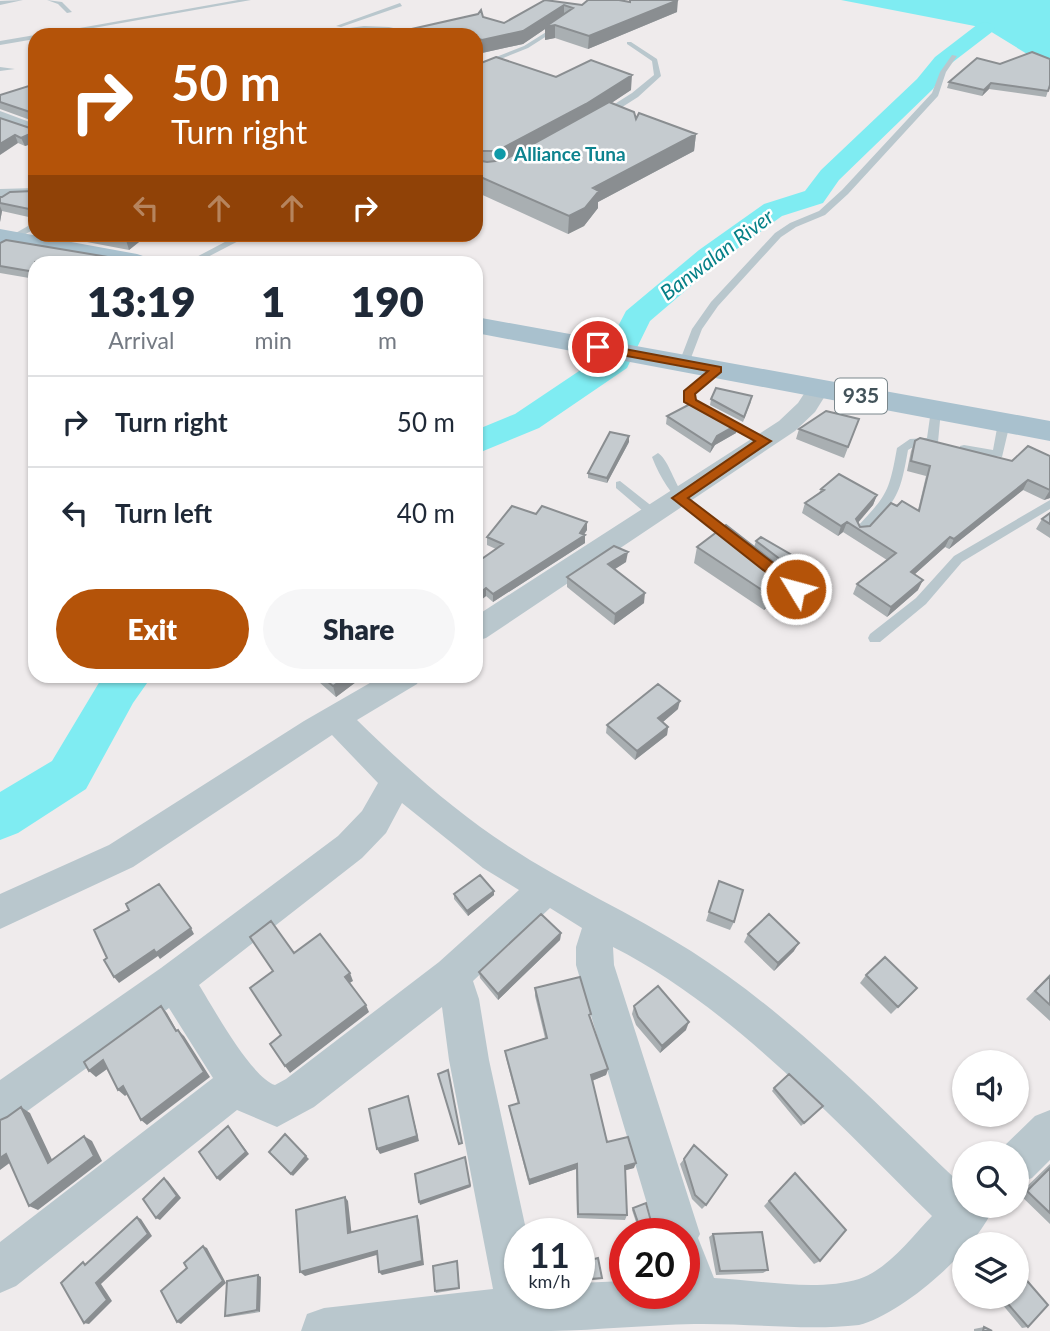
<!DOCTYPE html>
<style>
:root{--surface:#fff;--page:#f6f6f7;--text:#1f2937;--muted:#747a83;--line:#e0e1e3;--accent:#b45309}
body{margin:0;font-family:Lato,sans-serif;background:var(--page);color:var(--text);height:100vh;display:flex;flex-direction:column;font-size:26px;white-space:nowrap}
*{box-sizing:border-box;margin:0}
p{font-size:23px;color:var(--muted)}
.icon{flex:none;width:38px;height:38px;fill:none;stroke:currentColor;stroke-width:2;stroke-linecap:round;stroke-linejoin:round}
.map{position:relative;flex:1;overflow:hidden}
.drawer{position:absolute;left:28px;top:256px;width:455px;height:427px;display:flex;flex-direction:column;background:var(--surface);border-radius:21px;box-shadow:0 2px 5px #0004}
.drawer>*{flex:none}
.top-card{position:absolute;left:28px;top:28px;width:455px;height:214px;border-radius:21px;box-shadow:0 2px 5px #0004;background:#b45309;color:#fff;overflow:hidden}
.buttons{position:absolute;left:952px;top:1050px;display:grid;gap:14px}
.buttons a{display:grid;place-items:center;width:77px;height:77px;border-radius:50%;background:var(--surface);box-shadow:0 2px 5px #0004;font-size:35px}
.speed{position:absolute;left:504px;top:1218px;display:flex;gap:14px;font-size:35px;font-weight:700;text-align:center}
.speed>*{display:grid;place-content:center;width:91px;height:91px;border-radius:50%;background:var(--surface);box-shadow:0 2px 5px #0004;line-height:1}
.speed small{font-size:18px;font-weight:400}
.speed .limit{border:10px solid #d22;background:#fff;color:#111}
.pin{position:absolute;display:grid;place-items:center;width:60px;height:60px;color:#fff;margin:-30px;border:4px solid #fff;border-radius:50%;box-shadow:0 2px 7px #0007}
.me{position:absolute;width:77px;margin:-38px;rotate:307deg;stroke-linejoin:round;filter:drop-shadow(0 0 5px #0008)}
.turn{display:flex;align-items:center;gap:24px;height:147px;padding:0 28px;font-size:32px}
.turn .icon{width:91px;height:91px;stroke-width:2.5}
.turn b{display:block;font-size:49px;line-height:60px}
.lanes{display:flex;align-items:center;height:66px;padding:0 28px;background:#0003;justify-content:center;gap:35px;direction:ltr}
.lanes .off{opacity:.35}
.eta{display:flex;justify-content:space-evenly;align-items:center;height:119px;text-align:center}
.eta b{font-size:42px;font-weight:800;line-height:49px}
.primary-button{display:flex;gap:14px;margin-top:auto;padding:14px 28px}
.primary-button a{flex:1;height:80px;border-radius:42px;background:var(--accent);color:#fff;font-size:28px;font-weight:800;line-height:80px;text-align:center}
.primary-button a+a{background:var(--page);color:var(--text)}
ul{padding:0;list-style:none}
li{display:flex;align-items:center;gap:21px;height:91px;padding:0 28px;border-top:2px solid var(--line)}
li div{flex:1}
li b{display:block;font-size:26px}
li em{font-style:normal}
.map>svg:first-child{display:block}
.water{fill:#7fecf2}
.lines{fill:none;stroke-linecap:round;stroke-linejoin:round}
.river{fill:#7fecf2;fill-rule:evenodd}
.lane{fill:#b9c7cd;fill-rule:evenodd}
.street{fill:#b9c7cd;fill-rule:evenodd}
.primary{fill:#a9c1ce;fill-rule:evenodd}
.wall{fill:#a9afb2}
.shaded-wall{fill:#8a8e91}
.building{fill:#c5cbcf;stroke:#8a8e91;stroke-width:2}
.route{fill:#b45309;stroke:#753606;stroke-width:2}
.culture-dot{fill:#0f9aa8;stroke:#fff;stroke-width:2.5}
.labels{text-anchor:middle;stroke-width:5;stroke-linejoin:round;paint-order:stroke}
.far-culture-label{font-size:19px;font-weight:bold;fill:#0d838f;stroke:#fff;text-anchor:start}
.far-water-label{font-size:21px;font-style:italic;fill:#068087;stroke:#fff}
.shield{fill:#fff;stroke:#7b878c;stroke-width:2}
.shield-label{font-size:21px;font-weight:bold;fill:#43535a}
</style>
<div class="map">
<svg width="1050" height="1331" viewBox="0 0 1050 1331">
<rect width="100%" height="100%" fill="#efebec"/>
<path class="water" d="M841,0H1050V62L1032,57L985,28Z"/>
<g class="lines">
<path class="river" d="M985,22L992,24L995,28L992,32L949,65L933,89L839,180L823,203L782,216L719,262L650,321L627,368L539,428L476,454V430L515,414L603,355L626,311L699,250L764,204L805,191L821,170L917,79L935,57L978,24Z
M103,676H152L133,703L86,789L18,833L0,840V792L52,761Z"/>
<path class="lane" d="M23,0L0,5V1Z
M47,0L62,2L72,12L67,13L58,4Z
M238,0H251L54,35H40Z
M400,3L402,6L341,27L336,26Z
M559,24L561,27L528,48L476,69V65L524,46Z
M364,26L389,27L415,33L412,35C376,26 349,35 314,35L328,31Z
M35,35V39L0,45V41Z
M627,42H631L657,59L661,76L638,97L605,118H599V114L632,93L654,75L652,61L627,44Z
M952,55L957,56L946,72L938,96L848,194L825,215L796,227L781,237L718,306L702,329L689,363L688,365H680L679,363L692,329L711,302L775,233L790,223L819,211L842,190L932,93L940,72Z
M0,67L15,69L0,71Z
M35,222V229L14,240L7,238Z
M240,234H252L198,262H187Z
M717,366L722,369L694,394L695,400L769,439V443H761L685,402L684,391Z
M936,407L941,410L938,442C930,449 920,442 908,450C900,496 897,500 864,534H856L854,531L856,528C887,495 889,493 897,448L910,439L927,438L931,410Z
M1004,420L1010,423L1002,457L960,452V446L964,445L993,450L998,423Z
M658,453C667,458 674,481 681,491C697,510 719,524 738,538L740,541L738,544C729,546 722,539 715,533C686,512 665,491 652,457Z
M620,481L658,511L660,514L658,517H650L616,488V482Z
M1050,500V509L962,562L926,604L880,642H870L868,638L870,634L916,598L954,556Z
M773,565L801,586L803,589L801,592H791L768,573L767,570Z"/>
<path class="street" d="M0,111L35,124V135L0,122Z
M35,188V198L0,199V189Z
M819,381L827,383L830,388L815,412L795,431L486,638L476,641V616L779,421L798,403L811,383Z
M382,676H421L417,684L357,720C404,766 453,810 508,846C567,885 631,913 691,951C793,1016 877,1105 964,1187V1206H994C979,1247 903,1314 859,1325C806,1331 748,1323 694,1324C646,1325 599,1330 551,1331C467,1331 384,1331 301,1331L307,1314L324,1308L493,1289L449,1060L442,1007L314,1107L277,1127L237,1110L16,1286L0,1293V1242L213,1078L169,1008L15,1120L0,1126V1080L161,968L338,836L362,811L378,783L332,735L133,867L0,929V894L109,845L304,721ZM402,803L483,868L519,890L439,962L286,1079L275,1085C251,1077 214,1009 199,985L362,858L386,833ZM550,908L582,928L576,947V965L656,1234H684V1293H625V1281L579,1283V1293H520V1234H527L489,1060L479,999L473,981ZM613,947C732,1007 837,1123 932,1216C912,1237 887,1270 859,1279C817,1292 757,1280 714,1278L698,1238L700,1234L614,965Z
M1050,1110V1160L1032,1178L1017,1184V1153H1000L1002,1148L1035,1116Z"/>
<path class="primary" d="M0,229L137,254L146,257L150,262H100L0,243Z
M476,317L1050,421V441L476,333Z"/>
</g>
<path class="wall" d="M545,0L582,5L677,12L588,49L555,38L545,40V29L523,44L482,53L476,51V35H385L483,17L504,23Z
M1050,59V89L1049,88L1046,97L989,89L982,96L947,88L949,82L1000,64Z
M476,65L556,77L631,90L611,103L636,119L696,134L694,151L598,202V208L584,226L568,234L476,192Z
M35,84V144L34,143L25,146L18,143L0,118L33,129V121L0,109V95Z
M33,191V218L2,211L0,222V197Z
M35,219V233L30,222Z
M45,234H137L139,242L129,250Z
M0,243L108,257L110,262H35V279L0,273Z
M711,399L751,402L743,422L710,405Z
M667,416L738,424L736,433L715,445L710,453L666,424Z
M859,419L844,458L796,439L799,429Z
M915,441L1012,461L1050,456V498L1044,500L1023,490L949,549L945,547L915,574L918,590L887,617L853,594L857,584L887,560L843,532L838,536L802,513L805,503L819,493L821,489L877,495L873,505L858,523L860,527L870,526L897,506L918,510L926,476L907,471L911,451Z
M629,442L607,483L588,478V473Z
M1050,513V538L1036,529L1042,519Z
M587,530L584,535H585V543L493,602L486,596L476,604L496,549L487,545V537Z
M756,541L796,563L787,572L754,547Z
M697,547L780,567L779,572L783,594L764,610L694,563Z
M626,562L615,569L644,603L614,625L567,587V577Z
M318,676H364L336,697L319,682Z
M678,709L663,722L668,727L667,735L635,760L606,733L607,725Z
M716,890L734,922L730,930L706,921Z
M494,891V895L468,916L454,899V894Z
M561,933L560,940L498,1000L480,978L479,972Z
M748,934L794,951L774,971L744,942Z
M1050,974V1021L1026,999Z
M866,975L917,988L891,1014L860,983Z
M535,988L590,1020L608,1069L606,1075L592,1081L607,1142L634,1168L625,1170L627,1215L625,1220L577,1218L576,1169L529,1185L510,1112L509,1106L518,1104L506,1058L505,1051L545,1038L535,996Z
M634,1006L686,1030L660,1053L636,1025L632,1014Z
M774,1088L823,1106L801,1126L772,1091Z
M684,1159L706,1205L702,1209L692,1199L680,1164Z
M1050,1164V1224L1019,1194Z
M795,1173L820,1261L814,1264L764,1206Z
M633,1208L654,1232L653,1234H640L632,1210Z
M713,1234L768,1270L763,1273L716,1275L709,1237Z
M457,1263L460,1289L436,1293L435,1291Z
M579,1263L602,1278L601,1279L579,1281Z
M1022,1275L1028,1327L1022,1328L997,1298L998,1297H1017V1276Z
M261,1277L260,1312L228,1317L225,1316Z
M984,1327L992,1331H974V1329Z"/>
<path class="shaded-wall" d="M678,0L677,12L588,49L589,36Z
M564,5V17L555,25V38L545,40V29L523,44L482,53V40Z
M632,75L631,90L586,120L497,167V151Z
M991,83L989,89L982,96L984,90Z
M30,134L34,143L25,146L21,138Z
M696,134L694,151L598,202V208L584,226L568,234L569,216L593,188Z
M15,135L18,143L0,155V144Z
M0,206L2,211L0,222Z
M35,206V217L33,218L29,209Z
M132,234H137L139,242L129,250L126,240Z
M108,257L110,262H100Z
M738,424L736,433L715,445L710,453L712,445L717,436Z
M629,436V442L607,483V478Z
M1028,480L1023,490L949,549L954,539Z
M1050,490V498L1044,500Z
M877,495L873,505L854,527L856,519Z
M587,522V530L581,538L585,535V543L493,602V594L580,533Z
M847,522L843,532L838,536L841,526Z
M950,537L945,547L906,582L911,572Z
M628,552L626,562L607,574L608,564Z
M797,558L796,563L787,572L789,566Z
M788,578L783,594L764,610L768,594Z
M923,580L918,590L887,617L891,607Z
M486,588V596L476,604V596Z
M645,593L644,603L614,625L615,614Z
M243,676H253L245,681Z
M348,676H364L336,697L333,686Z
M680,701L678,709L657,727L658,718Z
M668,727L667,735L635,760L637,751Z
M494,891V895L468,916L467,911Z
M191,928L194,934L160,959L158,956L119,983L114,977L154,950Z
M561,933L560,940L498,1000V994Z
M799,943L794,951L774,971L778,963Z
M350,973L353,981L348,984L345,977Z
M366,1005L369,1012L290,1073L285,1066Z
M161,1006L167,1013L181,1038L176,1031Z
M689,1022L686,1030L660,1053L662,1046Z
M178,1030L184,1036L210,1077L147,1125L141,1120Z
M103,1060L110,1067L96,1077L89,1071Z
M608,1069L606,1075L589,1082L591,1075Z
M123,1086L130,1092L125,1096L118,1090Z
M408,1096L419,1141L380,1154L377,1149Z
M21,1107L30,1113L56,1168L48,1163Z
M228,1126L249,1154L220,1181L217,1178Z
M84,1136L92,1141L102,1161L38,1210L29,1206Z
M6,1154L15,1159L0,1170V1158Z
M306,1156L309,1159L293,1176L291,1174Z
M636,1163L634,1168L623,1171L625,1166Z
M577,1164L576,1169L529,1185V1180Z
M164,1178L168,1181L181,1198L160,1220L156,1218Z
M470,1185L471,1187L420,1205L419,1202Z
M345,1197L348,1201L352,1237L348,1233Z
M417,1216L419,1220L424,1265L382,1275L379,1272Z
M137,1217L141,1219L152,1236L101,1284L112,1301L89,1324L84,1323L96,1283Z
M203,1246L207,1248L226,1283L181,1324L177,1322Z
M377,1251L380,1254L305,1276L300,1272Z
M258,1275L261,1277L260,1312L257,1310Z"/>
<path class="building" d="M545,0L582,5L588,0H619L630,2V0H678L589,36L555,25L545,27L573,8L564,5L523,31L482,40L476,38V35H466L459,32L452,35H385L478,14L481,10L483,17L504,23Z
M370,31L382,35H364Z
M1032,52L1050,59V85L1048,91L991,83L984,90L949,82L977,58L1000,64Z
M496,57L556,77L591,60L632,75L586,104L497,151H476V65Z
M35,84V138L30,134L21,138L15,135L0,144V118L33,129V113L0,102V95Z
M609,102L634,112L636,119L639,113L696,134L593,188L599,191L585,208L569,216L476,175V160L487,162L504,160Z
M35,177V206L29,209L0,203V197H2L10,192L33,191L34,178Z
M97,234H132L126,240Z
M6,240L108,257L100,262H35V272L0,266V243Z
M716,388L752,396L744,417L711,399Z
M696,401L738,424L717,436L712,445L667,416Z
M826,411L859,419L848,447L799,429Z
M610,432L629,436L607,478L588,473Z
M920,438L1012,461L1028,446L1050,456V490L1028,480L954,539L950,537L911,572L923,580L891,607L857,584L896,553L847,522L841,526L805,503L824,490L821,489L839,474L877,495L856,519L860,527L870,526L891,503L897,506L902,501L919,511L930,466L911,461L915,441Z
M512,506L536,514L542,506L587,522L580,533L585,535L493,594L486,588L476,596V563L503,544L487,537Z
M1050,513V524L1042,519Z
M726,525L780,567L776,570L788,578L768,594L697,547Z
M761,537L797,558L789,566L756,541Z
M614,546L628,552L608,564L645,593L615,614L567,577Z
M321,676H348L333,686Z
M658,684L680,701L658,718L668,727L637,751L607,725Z
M480,875L494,891L467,911L454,894Z
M719,881L743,890L734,922L709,912Z
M159,884L191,928L156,953L154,950L114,977L104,960L107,958L94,930L129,910L126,904Z
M541,914L561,933L498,994L479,972Z
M769,914L799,943L778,963L748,934Z
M271,921L294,953L320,934L350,973L345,977L366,1005L285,1066L270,1044L281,1035L250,988L273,971L250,937Z
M885,957L917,988L898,1007L866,975Z
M1050,976V1005L1035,991Z
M580,977L591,1014L589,1015L608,1069L591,1075L607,1142L628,1137L636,1163L625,1166L627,1215L578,1214L577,1164L529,1180L509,1106L519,1103L505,1051L547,1038L535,988Z
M658,986L689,1022L662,1046L638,1017L634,1006Z
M161,1006L176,1031L178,1030L204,1072L141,1120L123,1086L118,1090L103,1060L89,1071L84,1062Z
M448,1070L462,1143L459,1144L438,1074Z
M789,1074L823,1106L804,1123L774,1088Z
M408,1096L417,1136L377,1149L369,1109Z
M21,1107L48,1163L84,1136L94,1156L29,1206L6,1154L0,1158V1120L7,1117Z
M228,1126L246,1152L217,1178L199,1152Z
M285,1134L306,1156L291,1174L269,1152Z
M694,1145L727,1175L706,1205L695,1195L684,1159Z
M465,1157L470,1185L419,1202L415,1174Z
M1050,1168V1213L1027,1191Z
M795,1173L846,1230L820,1261L769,1201Z
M164,1178L177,1196L156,1218L143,1199Z
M345,1197L348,1233L417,1216L422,1261L379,1272L377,1251L300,1272L296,1210Z
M646,1203L654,1232L649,1234H642L633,1208Z
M137,1217L148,1234L96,1283L107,1300L84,1323L61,1283L83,1262L85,1265Z
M762,1232L768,1270L720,1271L713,1234Z
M203,1246L223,1281L177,1322L161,1291L187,1268L184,1263Z
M598,1258L602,1278L579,1280V1263Z
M457,1261L459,1288L435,1291L433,1266Z
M258,1275L257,1310L225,1316L227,1281Z
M1022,1275L1048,1305L1028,1327L1002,1297H1017V1280Z
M984,1327L992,1331H983Z"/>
<path class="route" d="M598,344L721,367V372L695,394L696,400L771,441L688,498L802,585L804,589L802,592H791L672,498L755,441L684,402V391L708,371L594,350V345Z"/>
<circle class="culture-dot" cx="500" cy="154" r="7"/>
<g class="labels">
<g class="far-culture-label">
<text x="514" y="161">Alliance Tuna</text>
</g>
<g class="far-water-label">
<text transform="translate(717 255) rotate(-37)" y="7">Banwalan River</text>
</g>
<rect class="shield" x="835" y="378.5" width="52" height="35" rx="5"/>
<g class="shield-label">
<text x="861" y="403">935</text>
</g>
</g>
</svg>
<div class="buttons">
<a><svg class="icon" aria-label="sound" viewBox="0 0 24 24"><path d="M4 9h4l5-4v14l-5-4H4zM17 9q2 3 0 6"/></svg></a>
<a><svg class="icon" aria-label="search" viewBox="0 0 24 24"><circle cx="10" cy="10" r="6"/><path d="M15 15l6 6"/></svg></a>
<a><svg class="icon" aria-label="layers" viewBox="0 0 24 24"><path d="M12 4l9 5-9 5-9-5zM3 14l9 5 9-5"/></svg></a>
</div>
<div class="speed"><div>11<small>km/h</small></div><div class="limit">20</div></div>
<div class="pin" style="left:598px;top:347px;background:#d93025"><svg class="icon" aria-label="arrive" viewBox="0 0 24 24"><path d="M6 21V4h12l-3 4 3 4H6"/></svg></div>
<svg class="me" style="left:796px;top:589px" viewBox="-20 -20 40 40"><circle r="17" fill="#b45309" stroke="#fff" stroke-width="3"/><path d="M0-11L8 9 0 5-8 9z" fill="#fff"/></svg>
<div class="top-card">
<div class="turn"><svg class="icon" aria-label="right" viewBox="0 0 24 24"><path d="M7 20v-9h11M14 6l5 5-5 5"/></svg><div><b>50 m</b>Turn right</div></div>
<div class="lanes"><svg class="icon off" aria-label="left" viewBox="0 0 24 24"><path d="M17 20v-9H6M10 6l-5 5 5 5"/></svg><svg class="icon off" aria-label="ahead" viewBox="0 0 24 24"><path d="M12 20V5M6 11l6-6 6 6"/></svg><svg class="icon off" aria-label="ahead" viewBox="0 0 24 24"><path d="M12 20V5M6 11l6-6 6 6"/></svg><svg class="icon" aria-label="right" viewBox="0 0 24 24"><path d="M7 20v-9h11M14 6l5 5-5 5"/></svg></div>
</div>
<section class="drawer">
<div class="eta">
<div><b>13:19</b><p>Arrival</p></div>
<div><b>1</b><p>min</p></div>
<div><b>190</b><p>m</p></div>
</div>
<ul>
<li><svg class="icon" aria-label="right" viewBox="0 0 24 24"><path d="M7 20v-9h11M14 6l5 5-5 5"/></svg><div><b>Turn right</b></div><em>50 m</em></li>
<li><svg class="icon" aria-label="left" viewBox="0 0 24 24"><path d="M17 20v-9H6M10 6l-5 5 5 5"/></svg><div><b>Turn left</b></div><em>40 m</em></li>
</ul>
<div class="primary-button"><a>Exit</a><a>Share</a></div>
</section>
</div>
